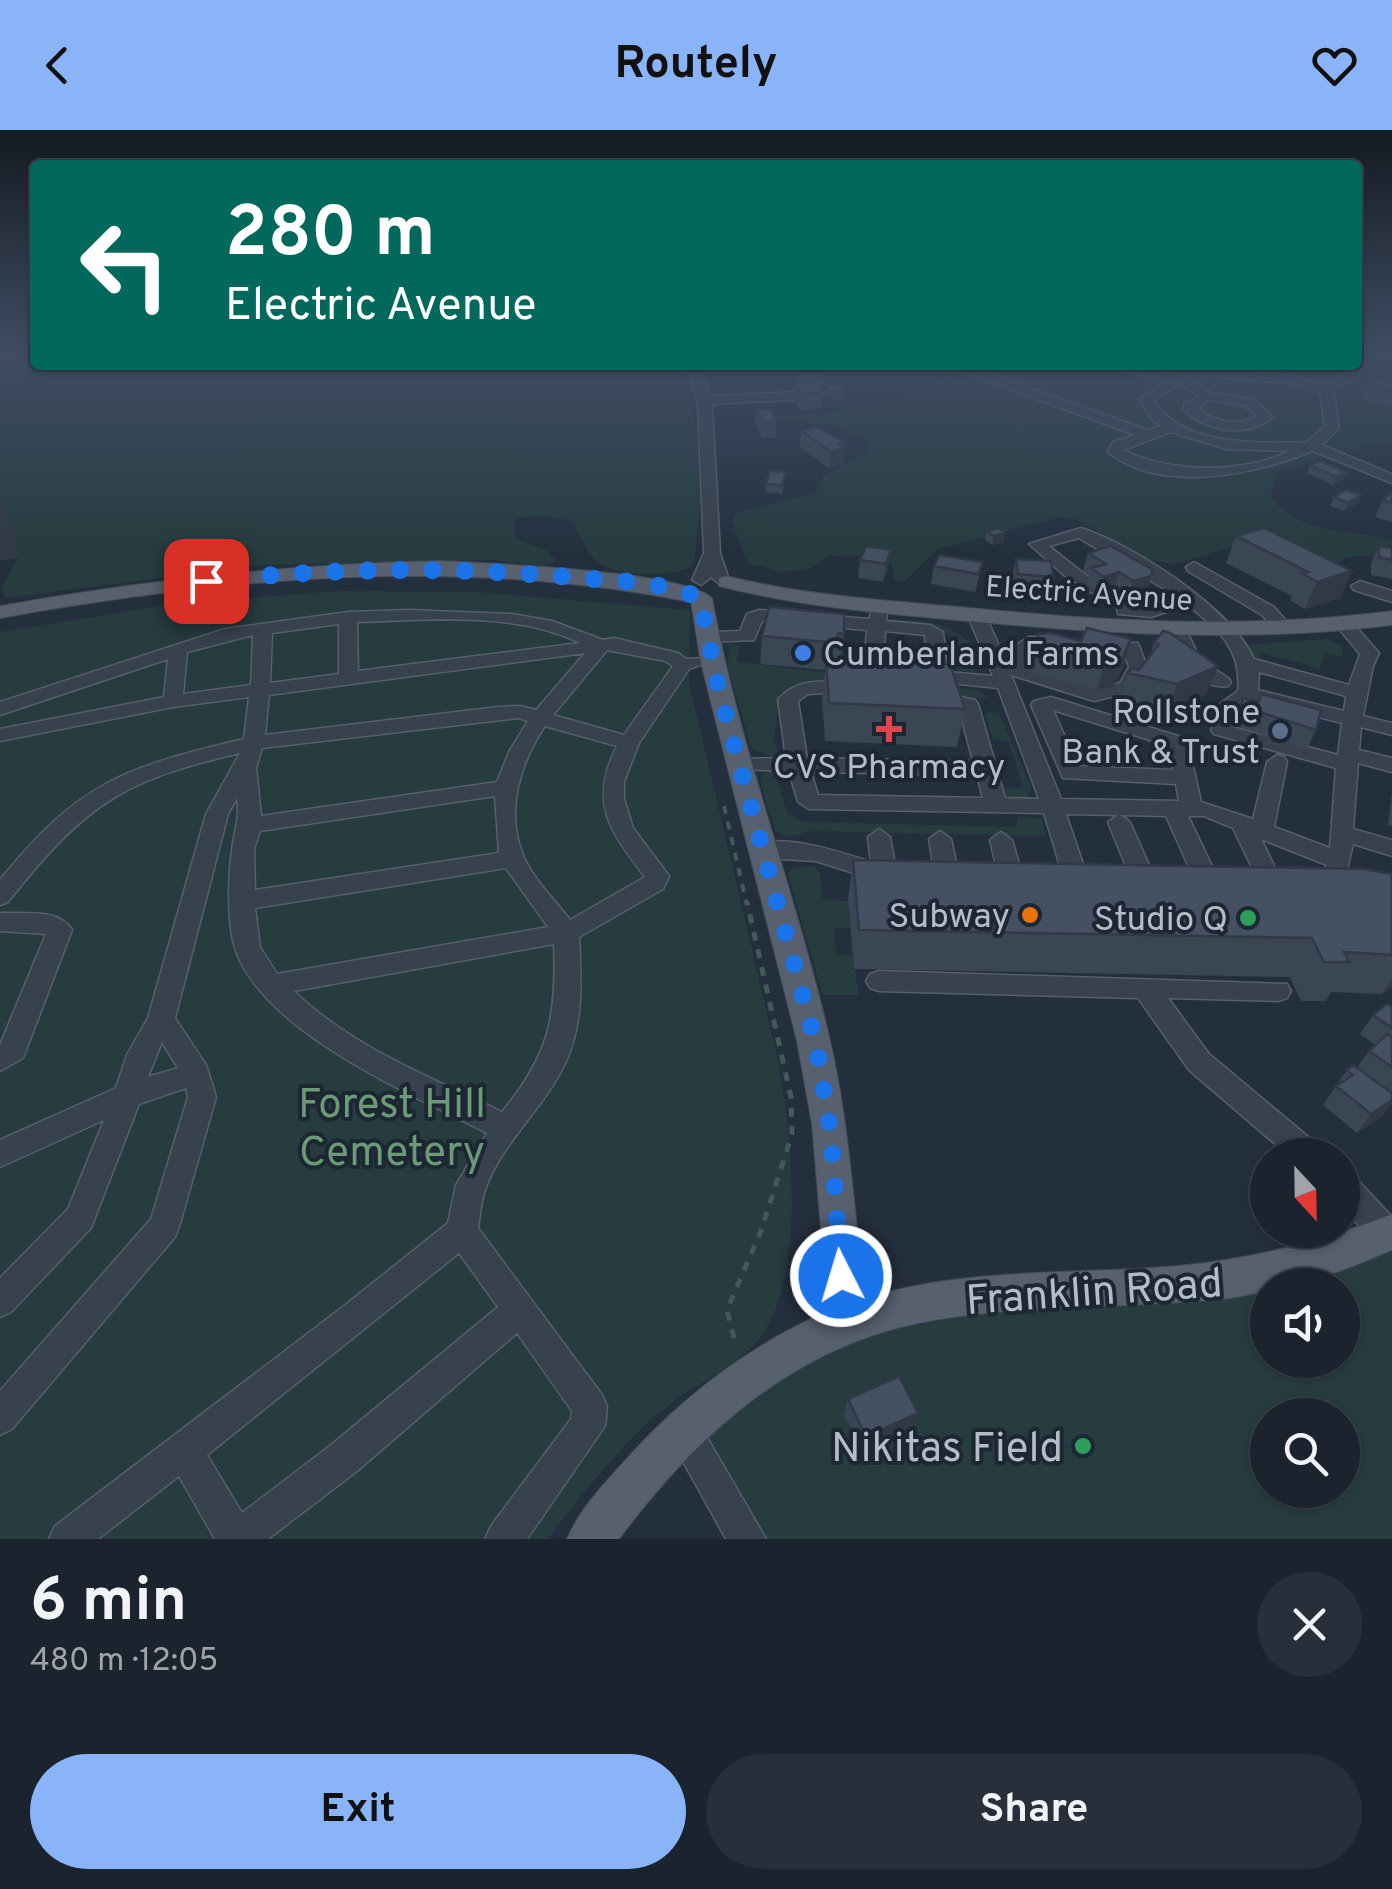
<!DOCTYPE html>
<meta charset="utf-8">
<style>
:root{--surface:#1b232e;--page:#282f3a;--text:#f1f3f6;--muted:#a0a4aa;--line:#39404a;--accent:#8ab4f8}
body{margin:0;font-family:Overpass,sans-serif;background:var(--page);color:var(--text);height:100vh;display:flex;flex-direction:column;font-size:38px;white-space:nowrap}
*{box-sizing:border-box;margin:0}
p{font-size:32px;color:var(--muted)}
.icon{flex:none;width:55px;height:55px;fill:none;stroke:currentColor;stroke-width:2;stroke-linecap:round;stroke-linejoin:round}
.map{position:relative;height:1409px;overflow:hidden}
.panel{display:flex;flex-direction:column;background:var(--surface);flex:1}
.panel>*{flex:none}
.hud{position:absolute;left:30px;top:30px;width:1332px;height:210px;border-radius:10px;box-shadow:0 2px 8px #0004,0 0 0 2px var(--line);background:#00695c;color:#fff;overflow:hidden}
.needle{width:65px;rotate:158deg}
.tools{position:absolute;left:1250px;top:1008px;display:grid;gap:20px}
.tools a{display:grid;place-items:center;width:110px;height:110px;border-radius:50%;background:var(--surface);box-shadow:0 2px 8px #0004,0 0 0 2px var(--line);font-size:50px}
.pin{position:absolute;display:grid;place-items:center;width:85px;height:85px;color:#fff;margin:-42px;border-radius:20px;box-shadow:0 5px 15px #0006}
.me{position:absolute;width:110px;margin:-55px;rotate:355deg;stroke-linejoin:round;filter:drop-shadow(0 0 8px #0008)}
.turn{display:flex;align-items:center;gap:35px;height:210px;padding:0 30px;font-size:45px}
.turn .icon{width:130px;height:130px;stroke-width:2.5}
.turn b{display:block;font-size:70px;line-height:85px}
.round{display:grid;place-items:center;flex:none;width:105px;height:105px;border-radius:52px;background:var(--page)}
.head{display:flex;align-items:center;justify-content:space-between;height:170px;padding:0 30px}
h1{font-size:60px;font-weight:700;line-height:75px}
.primary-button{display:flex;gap:20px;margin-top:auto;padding:20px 30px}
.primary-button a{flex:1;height:115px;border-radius:60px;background:var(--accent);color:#111;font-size:40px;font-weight:700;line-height:115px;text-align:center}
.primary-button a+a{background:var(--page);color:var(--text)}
header{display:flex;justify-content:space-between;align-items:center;height:130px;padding:0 30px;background:var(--accent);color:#111;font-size:45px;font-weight:700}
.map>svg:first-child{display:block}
.green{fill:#263c3f;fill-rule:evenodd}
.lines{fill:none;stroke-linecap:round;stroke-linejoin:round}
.minor-casing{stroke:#565f6c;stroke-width:3}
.major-casing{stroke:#414a57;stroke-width:2}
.path-far1{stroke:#44595c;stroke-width:4;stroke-dasharray:8 8;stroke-linecap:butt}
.path{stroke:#44595c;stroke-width:5;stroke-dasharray:9 9;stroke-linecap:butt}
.minor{fill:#38414e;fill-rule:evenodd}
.major{fill:#56606e;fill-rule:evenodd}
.wall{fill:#3b4654}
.shaded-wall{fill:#303945}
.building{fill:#455162;stroke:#303945;stroke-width:2.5}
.route{stroke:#1a73e8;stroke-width:18;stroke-dasharray:0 32.4}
.shop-dot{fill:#3f7fe0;stroke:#1d2633;stroke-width:4}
.health-dot{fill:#e0444e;stroke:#1d2633;stroke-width:4}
.service-dot{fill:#5c6f8a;stroke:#1d2633;stroke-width:4}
.food-dot{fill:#e8710a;stroke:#1d2633;stroke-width:4}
.leisure-dot{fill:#2e9e5b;stroke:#1d2633;stroke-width:4}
.labels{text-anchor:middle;stroke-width:8;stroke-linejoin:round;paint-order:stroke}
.far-street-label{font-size:30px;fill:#b4bcc9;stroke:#1d2633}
.poi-label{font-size:35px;fill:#b4bcc9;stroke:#1d2633;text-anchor:end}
.near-park-label{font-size:42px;fill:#6b9a76;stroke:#1d2633}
.near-street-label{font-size:42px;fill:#b4bcc9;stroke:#1d2633}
.near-poi-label{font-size:42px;fill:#b4bcc9;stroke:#1d2633;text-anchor:end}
</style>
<header><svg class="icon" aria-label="back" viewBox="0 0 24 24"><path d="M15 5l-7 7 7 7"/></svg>Routely<svg class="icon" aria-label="heart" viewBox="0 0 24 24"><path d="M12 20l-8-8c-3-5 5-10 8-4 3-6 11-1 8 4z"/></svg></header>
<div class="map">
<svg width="1392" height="1409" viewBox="0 0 1392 1409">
<rect width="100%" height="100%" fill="#242f3e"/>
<path class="green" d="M28,225H35V235H681L704,329L695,427L690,437C669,448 608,447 592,427C585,417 579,403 573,392L544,385L515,389V408L548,421L556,431L545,436L492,430L262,435L6,468L1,459L18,428L0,395V243Z
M1358,225H1392V314L1377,313L1277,342L1271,368C1303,406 1348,398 1392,410V431C1367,426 1347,419 1330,441L1249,412L1174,434L1149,430L1077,390L1060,387L938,419L905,451H895L889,425L828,426L810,439L781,442L747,433L732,392L733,384L816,363L823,346L869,322L868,310L840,297L771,288L777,284L826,283L879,273L958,245L943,235H1358Z
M339,461L476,462L690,480L689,553L778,930C791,1005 812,1166 746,1223C724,1243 694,1255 670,1274C623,1312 584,1361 548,1409H0V502L171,474Z
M890,489C921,490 946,492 970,512L976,543L956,540L953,513L945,502Z
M1327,509L1342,516V526L1325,523L1320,539L1263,523L1257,529L1244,515Z
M729,514L740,515L737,532L975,560L989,567C938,575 821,526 779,564L774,611L778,622L770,626L752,619L728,539Z
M990,582L999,583L1032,659L1027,668L1005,666L1006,659L1023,657L1009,612L993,609L985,584Z
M774,640L788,685L804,692L1016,697L1018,687L1042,689L1046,706L812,701C797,704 788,711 775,700L760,650L764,642Z
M814,736L820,743L823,770L848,771L850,798H834L836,825H852L859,865H823L788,744L792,738Z
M1392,1102V1409H747L682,1297L850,1192L1160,1160ZM1268,1155H1342V1230H1268ZM1268,1285H1342V1360H1268Z"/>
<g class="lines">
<defs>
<path id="minor" d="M1358,225H1369L1355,249L1333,258L1339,297L1322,315L1392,344V353L1313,321C1256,344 1161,365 1108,322L1113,312L1135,305L944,235H962L986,243L989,235H1001L998,247L1148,300L1161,296L1151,289L1140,269L1168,251L1102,235H1127L1175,244L1181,235H1188L1286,245L1321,254L1346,243L1351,235H1358ZM1188,245L1286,253L1320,262L1325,296L1306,313C1259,312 1180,317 1154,270L1179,254L1199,266L1184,274V280C1206,302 1248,309 1273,287L1253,269L1212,263L1186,248ZM1210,270L1244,275L1257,286C1236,296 1215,292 1197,278ZM1171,302L1226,319L1290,321C1240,344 1172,343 1123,320Z
M687,235H699L709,266L817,261L824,265L817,269L712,274L720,423L729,450L720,455L711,447L701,455L692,450L704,423L698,274Z
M1081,398C1134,415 1231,478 1254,529L1349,555L1360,524L1335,494L1344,489L1350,490L1379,523L1373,536L1363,586L1392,593V605L1361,597L1359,620L1392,628V642L1358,633L1353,699L1392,710V726L1353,714L1346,744L1334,752L1322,744L1327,735L1261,709L1283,754L1279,760H1263L1233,698L1204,686H1188L1220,753L1216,759H1200L1196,753L1166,686L1120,685L1130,692L1156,751L1152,757H1136L1132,751L1108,692L1118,685L1066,684L1088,749L1084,755H1068L1064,749L1044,683L809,679L798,672L789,641L733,639L730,634L733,629L786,628L778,569C798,547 824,552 852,551L859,553L862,557L859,561L808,564L798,571L807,628L973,631L959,578L926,571L923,567L926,563L933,561L975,570L978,574L1005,668L1039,669L998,558L920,550V542L928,540L925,505L885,501L883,535L905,543L895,549L866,542L864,538L867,500L762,491L754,510L711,512L702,507L711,502L740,501L747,484L759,480L869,489L872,480L878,479L887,484L886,491L930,495L943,502L947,542L993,546L968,486L977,481L986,486L1007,535L1011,518L1029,507H1041V515L1027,524L1026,537L1095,559L1120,553L1129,537L1122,517L1124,513H1138L1147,537L1134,561L1094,571L1011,545L1061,669L1179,671L1176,654L1063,648L1031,575L1034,571L1051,567L1181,607L1191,627L1201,672L1253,689L1267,632L1277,625L1284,627L1287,632L1274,697L1330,718L1336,638L1214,604L1211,600L1221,573L1238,561C1242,519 1219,501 1188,475L1151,487L1118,484L1117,478L1065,446L1029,414ZM1079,408L1178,467C1166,471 1151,479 1138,476C1114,469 1070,433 1049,416ZM1259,542L1346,566L1344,581L1258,560ZM1251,570L1342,593L1338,625L1232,597L1237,580ZM1053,580L1166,615L1173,640L1078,636ZM811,642L977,645L983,668L818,665Z
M1194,432L1274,477L1292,498L1289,502H1277L1262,485L1188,441L1186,437Z
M1360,451L1392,461V472L1354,460L1351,456Z
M409,480L512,484L552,491L603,510L614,508L678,523L686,529L706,528L708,532L689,539L639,613L624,652V669L633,698L669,746L663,759L579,807C581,848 584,890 567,929C547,976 502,1011 485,1060C481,1071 480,1085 478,1098L602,1265L607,1277L605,1296L527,1409H485L491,1396L571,1289L572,1281L517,1203L357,1341L268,1409H215L179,1346L98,1409H49L55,1396L344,1176L448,1093L456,1055L487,1003C412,964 248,897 232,806C228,780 228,746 232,721C234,700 240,691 237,668L228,684L175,888L206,935L216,967L179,1097L175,1107L12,1299L0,1305V1261L151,1089L188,967L186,958L139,974L91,1098L11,1182L0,1187V1148L68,1079L104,990L0,1037V1010L116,958L127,925L148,888L206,684L240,623C120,651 85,675 8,772L0,775V750C79,652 125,637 244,609L249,567L173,577L0,611V599L164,567L168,529L0,585V572L225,499L348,482ZM357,492C428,490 514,481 580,513L358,541ZM339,494V544L270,553L272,503ZM253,505L251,555L183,564L187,522ZM607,520L665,531L673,536L624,605L553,585ZM585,523L536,580L520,576L498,577L265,605L269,565ZM519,588L528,591L509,622L497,652L261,686L256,638L262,618ZM545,596L617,616C588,673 610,701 645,747L570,790C555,770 532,748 523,725C505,681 520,633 545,596ZM495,666L499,723L255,760L254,719L260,701ZM506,738L548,797L277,844L260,817L255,778ZM554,814C557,887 549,925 502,982C431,947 351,917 294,861ZM162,912L178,938L148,947ZM459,1123L498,1177L331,1315L242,1383L207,1325Z
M1177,495L1186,500L1200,529L1228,548L1231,552L1228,556C1196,561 1179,524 1168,500Z
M879,699L890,707L897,745L885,753L816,731L764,728L753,720C771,698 846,724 871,732L868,707Z
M940,701L951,709L959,746L947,754L935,746L929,709Z
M1001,702L1012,710L1023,748L1011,756L999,748L990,710Z
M0,783C23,784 59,778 72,800L23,928L0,941V915L46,804L0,801Z
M879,841L1287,854L1291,861L1287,868L1278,871L1168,868L1209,924L1319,1016L1324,1025H1288L1189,940L1138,868L879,861L870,858L866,851L870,844Z
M1342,1042L1353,1045L1392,1087V1118L1377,1115L1342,1077Z
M682,1279L694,1285L766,1409H726L664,1297L670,1285Z"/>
<path id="major" d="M439,431C486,433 684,441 712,468C739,618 796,762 830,911C850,996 853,1082 866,1168C966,1137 1074,1145 1177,1136C1253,1129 1321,1112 1392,1084V1120C1351,1137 1312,1155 1268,1155V1161L1231,1168C1125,1180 989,1172 890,1200C775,1233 689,1315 619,1409H567C579,1381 601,1357 621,1335C681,1268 746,1217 828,1181L812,994L797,911L701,533L691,472C460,426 230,447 0,488V476C146,450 291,434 439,431Z
M726,446C803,465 881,470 959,477C1104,491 1247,500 1392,481V495C1250,513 1109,504 967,491C883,483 801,477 719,456V448Z"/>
</defs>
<use href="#minor" class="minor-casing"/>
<use href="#major" class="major-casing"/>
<path class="path-far1" d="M724,676L747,775"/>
<path class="path" d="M734,1208L727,1180L761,1101L792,1004L791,967L747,772"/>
<use href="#minor" class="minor"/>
<use href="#major" class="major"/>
</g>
<path class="wall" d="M827,235L825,255H818L822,262L821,278L799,280L795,268V240Z
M1392,253V278L1362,270L1368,254Z
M826,256L844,261V269H828L826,263Z
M756,280L776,292V308H762L755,295Z
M801,301L844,317V334L829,338L800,317Z
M1310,335L1347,343L1343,351L1333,355L1307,343Z
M786,342L782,364L765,362L766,354Z
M1392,362V392L1375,387L1383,370Z
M1334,367L1357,374L1344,381L1330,376Z
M987,401L1004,412L992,415L985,409Z
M1236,406L1352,441L1340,468L1305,479L1290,470L1292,466L1226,433Z
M1111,416L1146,464L1128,468L1114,460L1099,464L1086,456L1089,445L1083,441L1088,423Z
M1379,416L1392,418V449L1371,445V433Z
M891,420L888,438L883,452L858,448L860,430Z
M1016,429L1053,447L1049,465L1014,462L1012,446Z
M983,432L975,462L931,454L934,436Z
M769,477L844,504L841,532H835L965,579L957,617L825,611L822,569L825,540L760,534L762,506Z
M1163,501L1207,564L1167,582L1119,571L1128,543L1139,540L1150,526L1154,513Z
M1038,504L1081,511L1131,509L1123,537L1114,556L1097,560L1030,542Z
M1243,568L1316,600L1307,619L1233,595Z
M1392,663V696L1388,695Z
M853,730L1392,744V857L1382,864L1331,862L1326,871H1301L1290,847L854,839L848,769Z
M1392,877V973L1383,985L1357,1003L1323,975L1347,940L1357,938L1369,921L1375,915L1360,904L1373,885Z
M848,1269L918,1283L912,1299L862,1322L844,1285Z"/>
<path class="shaded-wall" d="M1,225H14L4,234Z
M845,312L844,334L829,338L831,322L839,314Z
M1347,343L1343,351L1333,355L1336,347Z
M1361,365L1357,374L1344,381L1348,373Z
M0,368L15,400L18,428L0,431Z
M1005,403L1004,412L992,415L994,406Z
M891,420L888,438L883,452L886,434Z
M1352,441L1340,468L1305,479L1317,452Z
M1119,442L1114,460L1099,464L1104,447Z
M1151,446L1146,464L1128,468L1133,451Z
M1131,509L1123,537L1114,556L1097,560L1105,532Z
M1218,536L1207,564L1167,582L1177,554Z
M1392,849V857L1382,864Z
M1392,970V973L1383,985L1357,1003L1371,984Z
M918,1283L912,1299L862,1322L866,1307Z"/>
<path class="building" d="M796,235H827L826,239L795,240Z
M1374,249L1392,253V260L1368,254Z
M812,252L819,256L822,262L800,264L796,253Z
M842,255L844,261L828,262L826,256Z
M771,279L776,292H763L756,280Z
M816,297L845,312L839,314L845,318L831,322L801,301Z
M1320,331L1347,343L1336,347L1310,335Z
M770,341L786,342L782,355L766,354Z
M1346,360L1361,365L1348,373L1334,367Z
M1392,362V373L1383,370Z
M999,398L1005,403L994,406L987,401Z
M1264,398L1352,441L1317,452L1302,443L1308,442L1236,406Z
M866,416L891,420L886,434L860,430Z
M1111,416L1153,440L1151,446L1133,451L1119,442L1104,447L1091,438L1106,434L1088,423Z
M1379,416L1392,418V430L1379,427Z
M939,425L983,432L978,444L934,436Z
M1016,429L1051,431L1053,447L1018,444Z
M769,477L844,484V504L838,503L837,513L762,506Z
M1087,498L1131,509L1122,528L1105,532L1037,514L1038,504L1050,503L1081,511Z
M1163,501L1170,503L1218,536L1177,554L1128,543L1132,538L1139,540L1159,514L1154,513Z
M826,531L950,534L965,579L829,573Z
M1261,564L1321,580L1316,600L1241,576L1243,568L1259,572Z
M853,730L1363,739L1392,744V825L1344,822L1349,832H1324L1312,808L859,800Z
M1387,874L1392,877V898L1373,885Z
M1387,904L1392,907V937L1369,921Z
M1353,935L1392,963V970L1371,984L1336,956L1353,945L1347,940Z
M899,1246L918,1283L866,1307L848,1269Z"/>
<linearGradient id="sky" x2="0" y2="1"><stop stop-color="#141a22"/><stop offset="0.53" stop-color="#3f4d63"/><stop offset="1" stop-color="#3f4d63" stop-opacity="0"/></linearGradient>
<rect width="1392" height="423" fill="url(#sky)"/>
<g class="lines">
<path class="route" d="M206,451C331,438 455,436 580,448C620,451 664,452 700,468L719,560L816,914L831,1003L841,1146"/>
</g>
<circle class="shop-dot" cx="803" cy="523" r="10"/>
<path class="health-dot" d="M884 584h10v10h10v10h-10v10h-10v-10h-10v-10h10z"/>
<circle class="service-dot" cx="1280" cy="601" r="10"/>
<circle class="food-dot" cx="1030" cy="785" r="10"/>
<g class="leisure-dot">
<circle cx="1248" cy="788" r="10"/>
<circle cx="1083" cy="1316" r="10"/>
</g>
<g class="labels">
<g class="far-street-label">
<text transform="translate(1089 463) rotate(4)" y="10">Electric Avenue</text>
</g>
<g class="poi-label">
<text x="823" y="535" text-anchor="start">Cumberland Farms</text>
<text x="1260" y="593">Rollstone<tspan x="1260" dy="40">Bank &amp; Trust</tspan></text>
<text x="889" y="648" text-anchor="middle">CVS Pharmacy</text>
<text x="1010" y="797">Subway</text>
<text x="1228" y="800">Studio Q</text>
</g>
<g class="near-park-label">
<text x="392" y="987">Forest Hill<tspan x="392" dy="48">Cemetery</tspan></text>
</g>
<g class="near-street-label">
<text transform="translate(1094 1160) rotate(-4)" y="15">Franklin Road</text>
</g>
<g class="near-poi-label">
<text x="1063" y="1331">Nikitas Field</text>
</g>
</g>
</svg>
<div class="tools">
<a><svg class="needle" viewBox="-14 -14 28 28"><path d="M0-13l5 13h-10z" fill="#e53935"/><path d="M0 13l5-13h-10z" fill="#a0a4aa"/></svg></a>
<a><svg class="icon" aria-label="sound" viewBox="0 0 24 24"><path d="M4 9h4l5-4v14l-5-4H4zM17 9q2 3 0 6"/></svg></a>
<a><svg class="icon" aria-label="search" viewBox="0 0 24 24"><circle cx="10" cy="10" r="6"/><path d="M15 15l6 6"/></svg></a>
</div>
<div class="pin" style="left:206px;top:451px;background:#d93025"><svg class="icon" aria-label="arrive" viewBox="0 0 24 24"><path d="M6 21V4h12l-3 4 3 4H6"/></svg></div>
<svg class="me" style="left:841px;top:1146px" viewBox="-20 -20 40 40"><circle r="17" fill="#1a73e8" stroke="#fff" stroke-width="3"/><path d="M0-11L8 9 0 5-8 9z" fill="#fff"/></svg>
<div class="hud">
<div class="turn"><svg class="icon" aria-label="left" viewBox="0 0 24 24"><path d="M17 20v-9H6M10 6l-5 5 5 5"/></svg><div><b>280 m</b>Electric Avenue</div></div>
</div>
</div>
<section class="panel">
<div class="head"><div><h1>6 min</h1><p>480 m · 12:05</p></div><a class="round"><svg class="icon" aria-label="close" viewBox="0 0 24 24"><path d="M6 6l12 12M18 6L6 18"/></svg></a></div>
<div class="primary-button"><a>Exit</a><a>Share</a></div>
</section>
